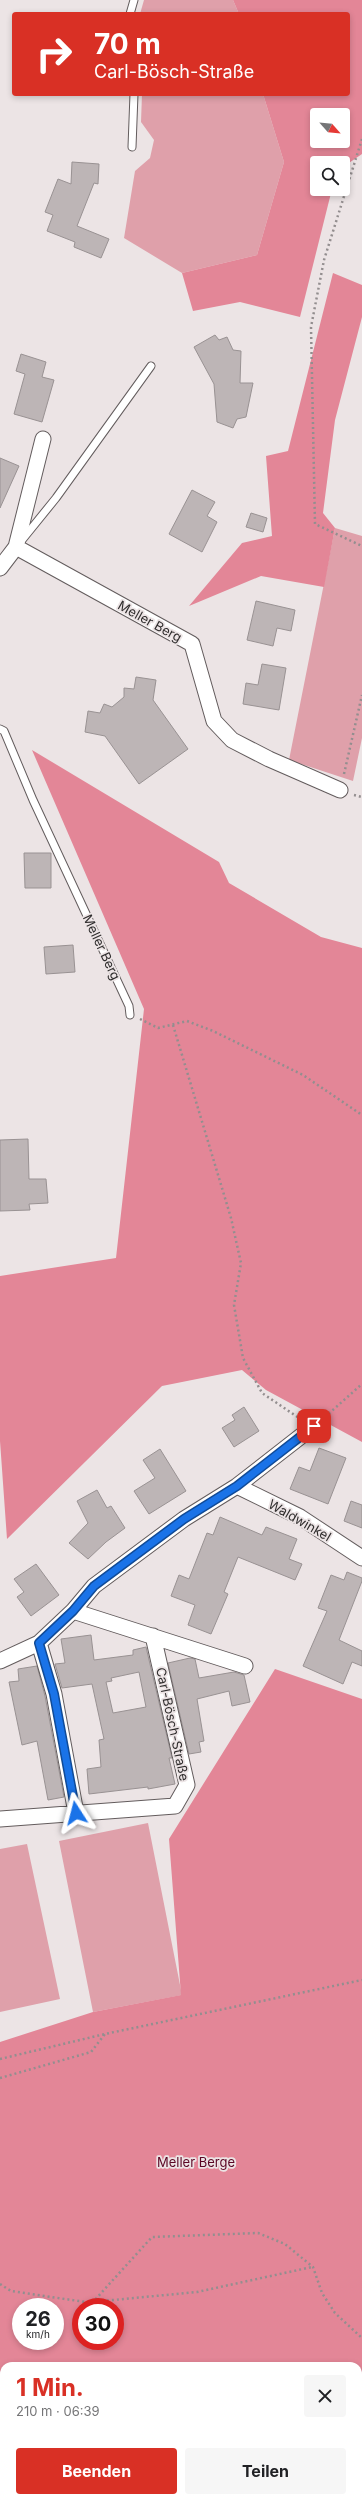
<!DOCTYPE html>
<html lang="de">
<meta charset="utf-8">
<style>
:root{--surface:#fff;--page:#f6f6f6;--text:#202124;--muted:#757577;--accent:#d93025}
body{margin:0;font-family:Inter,sans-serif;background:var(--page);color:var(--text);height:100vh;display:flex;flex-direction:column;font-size:15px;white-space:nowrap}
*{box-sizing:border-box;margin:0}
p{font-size:13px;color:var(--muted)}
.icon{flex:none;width:22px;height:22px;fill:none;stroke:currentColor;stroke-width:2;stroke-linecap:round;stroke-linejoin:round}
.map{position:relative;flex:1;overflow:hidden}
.panel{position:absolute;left:0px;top:2362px;width:362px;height:140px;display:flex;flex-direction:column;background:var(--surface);border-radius:12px 12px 0 0;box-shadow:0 2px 6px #0003}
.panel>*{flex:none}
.banner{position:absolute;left:12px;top:12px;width:338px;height:84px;border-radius:4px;box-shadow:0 2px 6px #0003;background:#d93025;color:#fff;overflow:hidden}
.needle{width:26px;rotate:117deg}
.controls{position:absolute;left:310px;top:108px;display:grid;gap:8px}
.controls a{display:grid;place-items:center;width:40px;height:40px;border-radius:4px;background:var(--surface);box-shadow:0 2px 6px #0003;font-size:20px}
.speed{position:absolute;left:12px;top:2298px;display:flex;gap:8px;font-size:20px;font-weight:700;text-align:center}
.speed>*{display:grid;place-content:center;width:52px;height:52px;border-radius:50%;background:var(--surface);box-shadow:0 2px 6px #0003;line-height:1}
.speed small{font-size:10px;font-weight:400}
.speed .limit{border:6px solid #d22;background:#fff;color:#111}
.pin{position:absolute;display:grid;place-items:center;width:34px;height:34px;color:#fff;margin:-17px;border-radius:8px;box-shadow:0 2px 6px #0006}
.me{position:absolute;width:44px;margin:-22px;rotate:351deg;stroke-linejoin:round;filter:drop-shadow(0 0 3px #0008)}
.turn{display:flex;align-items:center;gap:14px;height:84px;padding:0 16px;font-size:18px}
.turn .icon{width:52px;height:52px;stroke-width:2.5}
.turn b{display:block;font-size:28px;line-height:34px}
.round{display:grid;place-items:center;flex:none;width:42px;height:42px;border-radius:4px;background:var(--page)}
.head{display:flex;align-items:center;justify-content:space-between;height:68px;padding:0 16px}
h1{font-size:24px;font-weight:700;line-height:30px;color:var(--accent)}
.primary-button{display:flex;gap:8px;margin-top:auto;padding:8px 16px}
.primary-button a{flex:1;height:46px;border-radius:4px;background:var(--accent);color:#fff;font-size:16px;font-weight:700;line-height:46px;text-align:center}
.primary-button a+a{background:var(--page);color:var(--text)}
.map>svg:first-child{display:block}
.green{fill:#dfa0aa}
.forest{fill:#e38697;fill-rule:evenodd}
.building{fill:#bdb5b6;stroke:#999293;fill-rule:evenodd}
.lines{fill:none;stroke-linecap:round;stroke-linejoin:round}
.lane-casing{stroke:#635c5d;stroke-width:9}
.street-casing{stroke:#635c5d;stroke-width:17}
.path{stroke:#938e8f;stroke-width:2.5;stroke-dasharray:2 3;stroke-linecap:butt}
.lane{stroke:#fff;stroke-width:7}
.street{stroke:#fff;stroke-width:15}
.route-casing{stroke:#114b97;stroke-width:10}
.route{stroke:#1a73e8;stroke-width:7}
.labels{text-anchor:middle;stroke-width:3.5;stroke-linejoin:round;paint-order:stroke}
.street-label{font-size:13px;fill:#2f2d2d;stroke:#ece4e5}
.park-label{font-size:13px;fill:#5b0624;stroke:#ece4e5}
</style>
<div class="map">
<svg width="362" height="2502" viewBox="0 0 362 2502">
<rect width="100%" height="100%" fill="#ece4e5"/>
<path class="green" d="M144,0H233L239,14H140Z
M142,94H263L284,162L257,255L182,273L124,238L135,171L150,158L154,140L141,122Z
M335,528L362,536V738L353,781L289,760Z
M148,1823L182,1995L93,2012L59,1841Z
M27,1844L60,1999L0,2012V1849Z"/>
<path class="forest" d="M233,0H362V154L343,167V163H317V189H332L300,317L240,302L193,311L182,273L257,255L284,162L263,94H348V14H239ZM317,115H343V141H317Z
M333,273L362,285V317L335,420L323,513L335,528L324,587L261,576L189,606L242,543L272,536L266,456L288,451Z
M32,750L219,862L229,883L321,937L362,948V1442L266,1390L242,1370L162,1386L7,1539L0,1441V1276L116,1258L144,1009Z
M275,1669L362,1699V2502H0V2042L93,2012L181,1995L169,1839ZM21,2307H55V2341H21ZM81,2307H115V2341H81ZM4,2366H358V2498H4Z"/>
<path class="building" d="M72,162L99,164L98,184L94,183L77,226L109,239L101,258L74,247L75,242L47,231L53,215L45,212L58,179L71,184Z
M215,335L219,340L227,337L233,350L241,351L240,383H253L246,417L237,419L233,428L217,422L214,384L194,347Z
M21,354L46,362L42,377L54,380L42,422L14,414L25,374L16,371Z
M0,458L19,466L0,508Z
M192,490L215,502L207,516L217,522L202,552L169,534Z
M251,513L267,518L263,532L246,527Z
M256,601L295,610L291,631L277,628L273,646L247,640Z
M262,664L286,668L279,710L243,704L246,683L258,685Z
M136,677L156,680L153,700L188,749L139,784L105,736L85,732L88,711L100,713L104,704L112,707L124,697V688L134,689Z
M24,853H51V888H25Z
M73,945L75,972L46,974L44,947Z
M28,1139L29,1179H46L48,1203L29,1204L30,1210L0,1211V1140Z
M244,1407L259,1431L234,1447L222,1428L235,1420L232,1415Z
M319,1448L346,1458L328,1504L290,1489L299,1467L310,1471Z
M160,1449L186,1491L149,1514L134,1491L155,1478L143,1460Z
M97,1490L107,1508L111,1506L125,1528L106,1542L88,1559L69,1543L88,1523L77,1501Z
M351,1501L362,1505V1528L344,1521Z
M220,1517L262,1535L266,1527L297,1539L289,1559L302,1564L295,1580L238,1557L224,1592L228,1594L211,1634L188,1625L195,1605L171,1596L179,1575L189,1579L207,1533L213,1535Z
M36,1564L59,1595L31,1616L17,1597L24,1592L14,1579Z
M347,1572L362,1578V1581L339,1640L362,1651V1666L352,1662L343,1684L303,1666L327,1611L318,1608L331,1575L344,1580Z
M91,1635L94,1660L133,1655V1650L146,1647L172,1758H169L175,1784L148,1789V1787L89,1794L87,1769L101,1767L99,1740L104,1739L92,1684L62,1688L55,1664L65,1663L61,1639ZM139,1672L146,1707L113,1713L106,1682L112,1681L111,1678Z
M190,1658L195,1659L199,1678L234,1672L244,1675L250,1702L232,1706L229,1691L197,1699L204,1741L199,1742L201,1752L189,1754L168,1663Z
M37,1666L45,1696L64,1797L48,1800L37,1741L22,1745L9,1682L19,1681L18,1669Z"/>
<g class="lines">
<defs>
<path id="lane" d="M130,14L134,0
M132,147L134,94
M22,540L56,498L151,366
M0,729L4,731L33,800L129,1006L130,1015"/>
<path id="street" d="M16,547L43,439
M0,568L16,547L192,644L214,721L232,740L269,759L340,790
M237,1486L300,1517L362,1558
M73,1611L245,1666
M39,1643L54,1694L76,1813
M0,1661L39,1643L73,1611L94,1586L184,1519L237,1486L314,1426
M0,1819L175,1806L187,1785L153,1636"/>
</defs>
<use href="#lane" class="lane-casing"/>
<use href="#street" class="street-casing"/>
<path class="path" d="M362,139L324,260L311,327L315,524L362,546
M344,774L362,695
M354,795L362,797
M140,1019L158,1028L187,1021L213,1031L303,1075L362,1115
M173,1025L231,1218L241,1263L234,1305L243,1358L262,1393L299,1418
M325,1417L362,1384
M0,2059L105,2034L362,1980
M0,2078L91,2052L105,2034
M0,2284L11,2291L92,2303L152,2237L258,2233L285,2244L313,2267L322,2293L335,2313L362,2338
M92,2302L197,2292L312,2267"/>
<use href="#lane" class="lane"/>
<use href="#street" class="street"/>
</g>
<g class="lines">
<defs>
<path id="route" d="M76,1813L54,1694L39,1643L73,1611L94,1586L184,1519L237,1486L314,1426"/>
</defs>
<use href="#route" class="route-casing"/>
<use href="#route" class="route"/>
</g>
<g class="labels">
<g class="street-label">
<text transform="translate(150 621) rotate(29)" y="5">Meller Berg</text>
<text transform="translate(102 947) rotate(65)" y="5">Meller Berg</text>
<text transform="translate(300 1520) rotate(30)" y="5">Waldwinkel</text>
<text transform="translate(173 1724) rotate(78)" y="5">Carl-Bösch-Straße</text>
</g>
<g class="park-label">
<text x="196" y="2167">Meller Berge</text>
</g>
</g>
</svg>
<div class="controls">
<a><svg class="needle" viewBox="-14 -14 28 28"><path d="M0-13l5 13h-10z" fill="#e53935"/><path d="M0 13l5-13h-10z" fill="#757577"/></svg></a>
<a><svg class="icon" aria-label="search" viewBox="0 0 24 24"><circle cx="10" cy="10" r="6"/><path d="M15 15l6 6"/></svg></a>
</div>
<div class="speed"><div>26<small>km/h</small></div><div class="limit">30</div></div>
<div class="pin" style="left:314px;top:1426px;background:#d93025"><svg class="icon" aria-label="arrive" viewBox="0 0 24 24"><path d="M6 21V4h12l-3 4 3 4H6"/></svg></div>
<svg class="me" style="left:76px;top:1813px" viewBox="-20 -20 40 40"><path d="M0-17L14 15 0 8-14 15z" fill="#1a73e8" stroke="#fff" stroke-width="4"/></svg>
<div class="banner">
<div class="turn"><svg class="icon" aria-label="right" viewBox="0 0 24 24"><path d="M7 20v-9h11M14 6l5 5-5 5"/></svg><div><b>70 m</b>Carl-Bösch-Straße</div></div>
</div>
<section class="panel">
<div class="head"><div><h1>1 Min.</h1><p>210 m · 06:39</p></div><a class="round"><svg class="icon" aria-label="close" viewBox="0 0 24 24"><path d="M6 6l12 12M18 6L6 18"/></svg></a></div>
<div class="primary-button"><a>Beenden</a><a>Teilen</a></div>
</section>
</div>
